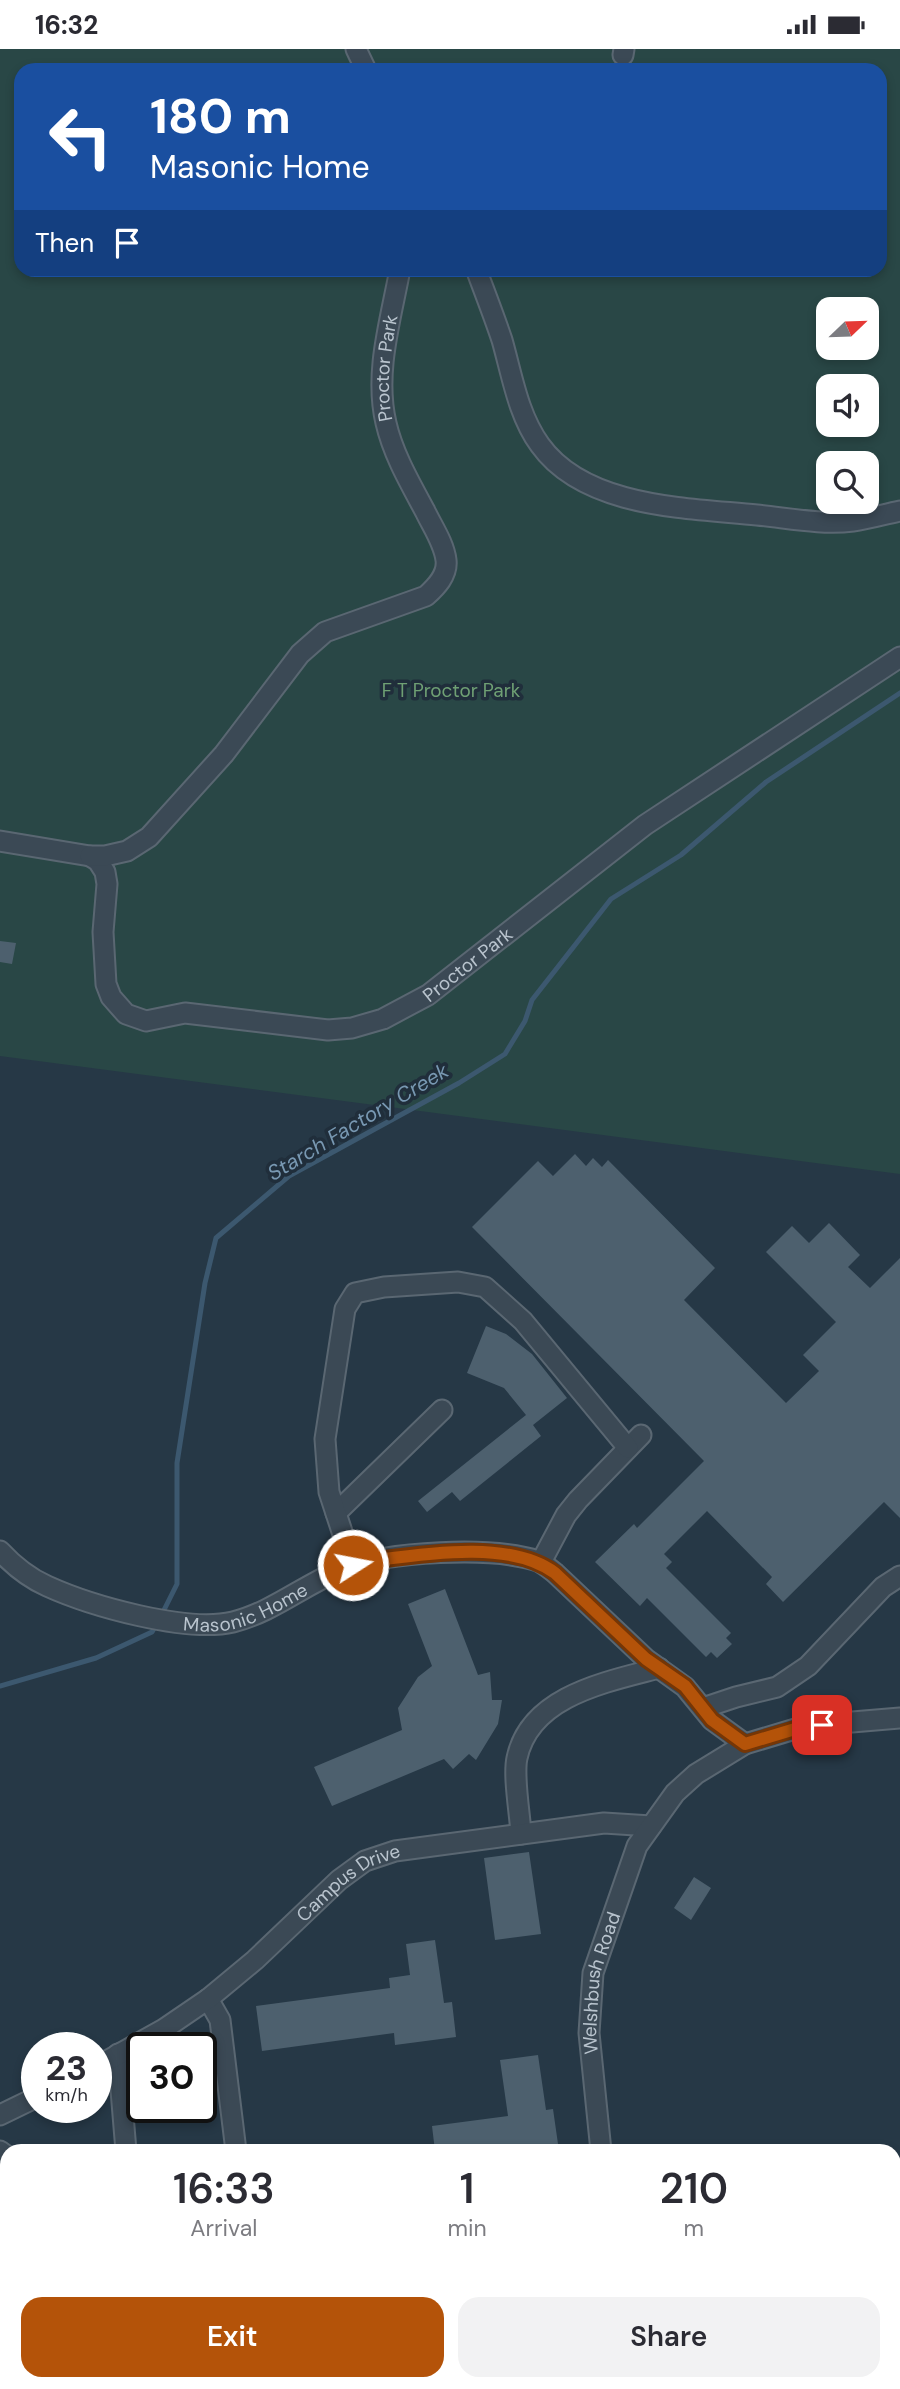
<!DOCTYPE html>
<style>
:root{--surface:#fff;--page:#f2f2f3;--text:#2b2b33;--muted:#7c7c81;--accent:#b45309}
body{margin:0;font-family:"DM Sans",sans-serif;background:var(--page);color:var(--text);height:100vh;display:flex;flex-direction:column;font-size:26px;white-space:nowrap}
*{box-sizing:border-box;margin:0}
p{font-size:23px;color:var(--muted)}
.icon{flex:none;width:38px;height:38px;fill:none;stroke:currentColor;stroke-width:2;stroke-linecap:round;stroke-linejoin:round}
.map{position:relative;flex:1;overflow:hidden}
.sheet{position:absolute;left:0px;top:2095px;width:901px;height:247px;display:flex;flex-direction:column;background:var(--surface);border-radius:21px 21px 0 0;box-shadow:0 4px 10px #0003}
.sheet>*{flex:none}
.top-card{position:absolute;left:14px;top:14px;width:873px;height:214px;border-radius:21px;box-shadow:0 4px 10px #0003;background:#1a4fa0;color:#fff;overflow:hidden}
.needle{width:46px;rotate:67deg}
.tools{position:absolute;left:816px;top:248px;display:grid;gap:14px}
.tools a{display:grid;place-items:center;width:63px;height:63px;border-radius:14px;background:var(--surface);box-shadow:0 4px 10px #0003;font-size:35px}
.speed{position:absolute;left:21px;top:1983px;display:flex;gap:14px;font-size:35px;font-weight:700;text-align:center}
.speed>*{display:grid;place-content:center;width:91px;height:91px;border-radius:50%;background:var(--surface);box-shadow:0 4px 10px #0003;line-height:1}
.speed small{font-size:18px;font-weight:400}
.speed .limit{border:4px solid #111;border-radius:10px;background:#fff;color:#111}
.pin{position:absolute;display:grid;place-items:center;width:60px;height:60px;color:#fff;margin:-30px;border-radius:14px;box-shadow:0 4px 10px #0006}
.me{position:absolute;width:77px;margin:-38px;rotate:79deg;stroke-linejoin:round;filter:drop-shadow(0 0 5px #0008)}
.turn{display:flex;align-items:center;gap:24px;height:147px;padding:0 21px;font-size:32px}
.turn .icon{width:91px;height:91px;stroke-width:2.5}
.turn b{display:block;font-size:49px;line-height:60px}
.then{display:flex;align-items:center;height:66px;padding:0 21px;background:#0003;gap:14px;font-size:26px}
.eta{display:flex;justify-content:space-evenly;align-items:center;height:119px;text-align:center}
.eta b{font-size:42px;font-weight:600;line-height:49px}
.button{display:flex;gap:14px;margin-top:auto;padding:14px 21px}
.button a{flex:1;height:80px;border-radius:21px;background:var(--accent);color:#fff;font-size:28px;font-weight:600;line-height:80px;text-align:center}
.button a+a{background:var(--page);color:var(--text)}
.status{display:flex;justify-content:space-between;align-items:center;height:49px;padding:0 35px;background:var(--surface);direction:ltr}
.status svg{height:19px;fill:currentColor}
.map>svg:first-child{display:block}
.green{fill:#294746;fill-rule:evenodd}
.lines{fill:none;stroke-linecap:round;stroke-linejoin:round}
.stream{stroke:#3c586f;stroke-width:5}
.building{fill:#4d606e}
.minor-casing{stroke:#5a6772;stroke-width:23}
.minor{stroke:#3b4955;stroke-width:19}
.route-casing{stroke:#753606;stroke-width:18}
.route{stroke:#b45309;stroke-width:12}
.labels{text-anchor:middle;stroke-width:7;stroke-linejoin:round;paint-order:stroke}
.street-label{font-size:19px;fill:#b9c4ce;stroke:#202e3b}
.park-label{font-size:19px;fill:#6fa074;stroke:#202e3b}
.water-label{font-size:21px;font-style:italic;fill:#7898b2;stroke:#202e3b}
</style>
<div class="status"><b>16:32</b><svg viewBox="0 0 49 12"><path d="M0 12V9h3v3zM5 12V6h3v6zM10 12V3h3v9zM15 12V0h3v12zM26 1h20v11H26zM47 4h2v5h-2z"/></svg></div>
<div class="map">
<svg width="900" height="2340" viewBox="0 0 900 2340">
<rect width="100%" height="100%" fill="#263846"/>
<path class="green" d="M0,0H900V1125L0,1007ZM21,21H880V220H21ZM828,261H866V299H828ZM828,338H866V376H828ZM828,415H866V453H828Z"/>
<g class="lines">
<path class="stream" d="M162,1565L177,1535V1414L205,1234L216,1189L289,1127L459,1034L505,1005L525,972L532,951L611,850L681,806L766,733L900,644
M0,1637L96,1609L152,1583L157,1574"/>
</g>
<path class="building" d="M0,892L16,894L12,915L0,913Z
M575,1105L586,1117L593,1109L602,1118L608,1111L715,1219L684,1251L786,1354L819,1322L803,1306L836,1273L766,1203L792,1177L809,1194L829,1174L860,1206L848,1218L870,1239L900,1209V1469L884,1453L783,1553L766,1535L772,1528L707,1462L664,1505L672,1513L666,1519L731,1584L726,1589L732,1595L717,1609L711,1603L706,1608L647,1549L640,1557L595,1513L634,1475L637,1479L704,1412L472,1178L538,1112L553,1127Z
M486,1277L506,1285L532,1305L567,1349L533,1376L541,1387L460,1452L452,1443L427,1463L418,1452L526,1366L504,1339L467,1324Z
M445,1540L478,1626L490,1623L492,1651H502L498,1675L476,1711L469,1705L453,1720L444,1710L332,1757L314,1718L402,1681L398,1659L418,1628L432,1617L408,1555Z
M529,1803L541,1885L495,1891L484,1809Z
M694,1828L711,1839L691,1871L674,1859Z
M435,1891L444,1954L452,1953L456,1988L395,1996L394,1984L262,2002L256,1957L390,1939L389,1929L410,1926L406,1895Z
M538,2006L546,2061L553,2060L559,2102H435L432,2077L508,2067L500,2011Z"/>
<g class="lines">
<defs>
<g id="minor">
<path d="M356,0L366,21"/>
<path d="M623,6L624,0"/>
<path d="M476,220C485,244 494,267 502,291C512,326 518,366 540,396C585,459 688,459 757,466C788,469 822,476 853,472C869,470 885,465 900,462"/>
<path id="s1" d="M0,792L90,807L98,812L105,823L107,835L103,883L106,935L111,948L126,965L146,972L185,964L328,981L352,979L383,970L428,946L645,776L900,608"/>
<path id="s2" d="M90,807H105L127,802L149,788L224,705L300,605L325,583L426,547C436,538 448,526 446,511C444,494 432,477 425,462C410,434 393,405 386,374C374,323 391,270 400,220"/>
<path d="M336,1464L442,1361"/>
<path id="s3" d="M0,1502C13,1516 29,1529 47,1537C91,1557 186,1584 233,1573C273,1563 305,1535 343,1520C388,1502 492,1497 538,1512C544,1515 550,1520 555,1524L646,1610L685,1638L712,1671L745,1695"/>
<path d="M541,1513L566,1466L578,1451L641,1386"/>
<path d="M353,1516L329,1443L325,1390L345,1260L355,1244L384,1238L458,1233L485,1238L523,1272L628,1399"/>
<path d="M703,1659L736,1648L777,1638L808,1617L883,1538L900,1527"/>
<path d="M521,1785C520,1765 513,1727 517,1709C530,1647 606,1633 659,1619"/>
<path d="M208,1950L220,1971L236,2102"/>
<path d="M118,2005L126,2102"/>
<path id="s4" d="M96,2018L164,1980L208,1950L255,1911L339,1831L365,1812L395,1802L604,1774L651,1777"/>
<path d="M0,2066L37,2048"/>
<path d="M0,2102L7,2107"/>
<path id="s5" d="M601,2102L589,1984L593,1924L637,1797L675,1744L696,1725L745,1695L805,1677L900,1669"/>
<path d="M317,2334L324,2340"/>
<path d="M713,2334L719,2340"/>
</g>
</defs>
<use href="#minor" class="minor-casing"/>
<use href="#minor" class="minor"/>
</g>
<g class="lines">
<defs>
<path id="route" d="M353,1516L362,1513C418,1506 508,1489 555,1524L646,1610L685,1637L712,1671L745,1695L805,1677L822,1676"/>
</defs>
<use href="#route" class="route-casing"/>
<use href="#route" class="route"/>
</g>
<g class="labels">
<g class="street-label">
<text dy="7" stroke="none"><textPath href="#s2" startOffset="690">Proctor Park</textPath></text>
<text dy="7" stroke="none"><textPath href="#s1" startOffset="625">Proctor Park</textPath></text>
<text dy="7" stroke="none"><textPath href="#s3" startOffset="266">Masonic Home</textPath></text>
<text dy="7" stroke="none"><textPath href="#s4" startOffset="315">Campus Drive</textPath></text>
<text dy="7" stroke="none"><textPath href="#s5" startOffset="170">Welshbush Road</textPath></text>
</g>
<g class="park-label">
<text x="451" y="648">F T Proctor Park</text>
</g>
<g class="water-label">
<text transform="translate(358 1073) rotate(-31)" y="7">Starch Factory Creek</text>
</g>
</g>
</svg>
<div class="tools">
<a><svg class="needle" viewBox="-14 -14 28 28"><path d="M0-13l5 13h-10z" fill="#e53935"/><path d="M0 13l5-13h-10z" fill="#7c7c81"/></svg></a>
<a><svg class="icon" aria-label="sound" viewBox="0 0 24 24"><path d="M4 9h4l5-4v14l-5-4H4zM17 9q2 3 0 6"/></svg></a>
<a><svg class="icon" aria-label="search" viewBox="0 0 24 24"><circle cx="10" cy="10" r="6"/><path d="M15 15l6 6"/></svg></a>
</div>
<div class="speed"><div>23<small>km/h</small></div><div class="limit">30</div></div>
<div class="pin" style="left:822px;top:1676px;background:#d93025"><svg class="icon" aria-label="arrive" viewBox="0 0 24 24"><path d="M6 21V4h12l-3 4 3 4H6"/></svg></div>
<svg class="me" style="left:353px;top:1516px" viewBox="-20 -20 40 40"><circle r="17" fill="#b45309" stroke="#fff" stroke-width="3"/><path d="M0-11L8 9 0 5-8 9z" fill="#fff"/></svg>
<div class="top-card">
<div class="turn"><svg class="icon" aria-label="left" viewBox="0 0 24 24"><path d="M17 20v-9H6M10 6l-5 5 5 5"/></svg><div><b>180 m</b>Masonic Home</div></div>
<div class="then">Then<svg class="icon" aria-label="arrive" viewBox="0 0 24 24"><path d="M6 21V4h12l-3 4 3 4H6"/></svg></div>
</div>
<section class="sheet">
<div class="eta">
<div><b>16:33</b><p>Arrival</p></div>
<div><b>1</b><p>min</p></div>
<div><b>210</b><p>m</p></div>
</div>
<div class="button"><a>Exit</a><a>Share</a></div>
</section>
</div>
